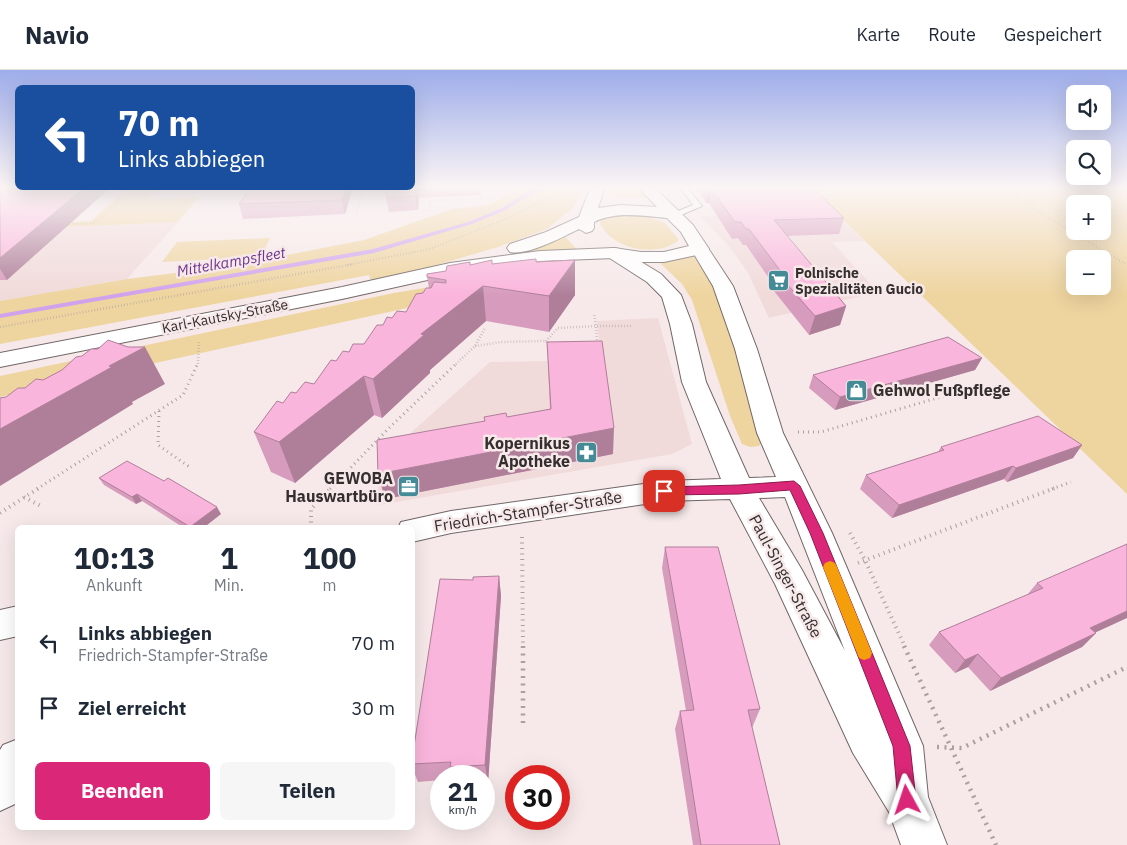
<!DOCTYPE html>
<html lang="de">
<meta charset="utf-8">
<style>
:root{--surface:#fff;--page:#f6f6f7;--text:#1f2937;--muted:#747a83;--line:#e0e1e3;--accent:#db2777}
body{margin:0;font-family:"IBM Plex Sans",sans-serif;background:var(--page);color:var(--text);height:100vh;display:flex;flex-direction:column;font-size:19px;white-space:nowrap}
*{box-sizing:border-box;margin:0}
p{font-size:16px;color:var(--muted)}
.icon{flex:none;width:28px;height:28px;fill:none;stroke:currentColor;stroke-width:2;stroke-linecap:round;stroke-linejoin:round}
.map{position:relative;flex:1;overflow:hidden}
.panel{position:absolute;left:15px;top:455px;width:400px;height:305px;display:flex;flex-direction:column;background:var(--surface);border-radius:8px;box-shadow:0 5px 20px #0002}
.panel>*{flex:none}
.guide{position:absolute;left:15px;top:15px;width:400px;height:105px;border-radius:8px;box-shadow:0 5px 20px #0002;background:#1a4fa0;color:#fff;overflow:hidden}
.tools{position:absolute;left:1066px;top:15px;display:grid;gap:10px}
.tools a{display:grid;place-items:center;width:45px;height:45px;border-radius:8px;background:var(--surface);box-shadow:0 5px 20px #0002;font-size:25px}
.speed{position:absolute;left:430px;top:695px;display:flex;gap:10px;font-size:25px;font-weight:700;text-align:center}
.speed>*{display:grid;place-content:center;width:65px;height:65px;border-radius:50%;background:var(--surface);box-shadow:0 5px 20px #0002;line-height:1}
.speed small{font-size:12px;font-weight:400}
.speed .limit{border:8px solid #d22;background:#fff;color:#111}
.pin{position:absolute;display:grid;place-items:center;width:42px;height:42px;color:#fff;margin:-21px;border-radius:10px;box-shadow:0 2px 8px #0006}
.me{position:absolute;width:55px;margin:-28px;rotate:355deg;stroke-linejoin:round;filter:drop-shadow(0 0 4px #0008)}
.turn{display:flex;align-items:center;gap:18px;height:105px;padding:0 20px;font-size:22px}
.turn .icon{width:65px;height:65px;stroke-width:2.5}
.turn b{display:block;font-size:35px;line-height:42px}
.eta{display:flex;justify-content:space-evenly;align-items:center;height:85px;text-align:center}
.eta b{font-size:30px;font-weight:700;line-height:35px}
.cta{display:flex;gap:10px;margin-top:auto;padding:10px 20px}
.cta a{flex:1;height:58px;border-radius:8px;background:var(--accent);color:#fff;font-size:20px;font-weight:700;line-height:58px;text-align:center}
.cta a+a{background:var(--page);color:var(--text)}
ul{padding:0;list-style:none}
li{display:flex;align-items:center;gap:15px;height:65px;padding:0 20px}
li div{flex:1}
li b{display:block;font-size:19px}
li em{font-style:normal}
header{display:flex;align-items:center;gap:30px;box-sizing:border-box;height:70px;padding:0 25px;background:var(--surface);border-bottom:1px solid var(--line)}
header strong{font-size:24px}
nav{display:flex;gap:28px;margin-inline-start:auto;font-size:18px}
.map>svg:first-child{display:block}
.built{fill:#f1dada}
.green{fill:#eed49f;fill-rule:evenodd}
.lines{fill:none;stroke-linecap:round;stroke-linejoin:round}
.stream{fill:#d0a2ee;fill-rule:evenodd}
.service-casing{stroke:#716666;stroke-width:2}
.minor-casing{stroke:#716666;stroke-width:2}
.tertiary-casing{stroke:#716666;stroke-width:2}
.path-far4{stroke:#aaa0a0;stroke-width:2;stroke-dasharray:0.5 2.5;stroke-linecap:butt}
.path-far3{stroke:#aaa0a0;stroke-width:2.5;stroke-dasharray:0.5 2.5;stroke-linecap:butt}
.path-far2{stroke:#aaa0a0;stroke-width:3;stroke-dasharray:1 4;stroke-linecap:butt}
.path-far1{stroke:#aaa0a0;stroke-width:4;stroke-dasharray:1 4.5;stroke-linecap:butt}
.path{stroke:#aaa0a0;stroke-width:4.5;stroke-dasharray:2 5.5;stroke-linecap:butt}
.service{fill:#fff;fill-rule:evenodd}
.minor{fill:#fff;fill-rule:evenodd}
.tertiary{fill:#fff;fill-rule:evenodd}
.wall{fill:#d79cbd}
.shaded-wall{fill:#af7f9a}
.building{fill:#fab5dc;stroke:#af7f9a}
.route{fill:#db2777;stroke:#8e194d}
.slow{fill:#f59e0b}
.labels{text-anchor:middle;stroke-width:5;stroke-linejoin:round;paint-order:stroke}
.far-poi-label{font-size:14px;font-weight:bold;fill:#342f2e;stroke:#f7e9e9;text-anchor:start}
.far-street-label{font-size:14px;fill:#342f2e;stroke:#f7e9e9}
.far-water-label{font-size:15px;font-style:italic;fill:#6e368e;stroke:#f7e9e9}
.poi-label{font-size:16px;font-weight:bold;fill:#342f2e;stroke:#f7e9e9;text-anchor:end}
.street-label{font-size:16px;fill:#342f2e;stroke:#f7e9e9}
</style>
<header>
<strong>Navio</strong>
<nav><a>Karte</a><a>Route</a><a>Gespeichert</a></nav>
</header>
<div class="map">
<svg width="1127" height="775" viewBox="0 0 1127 775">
<rect width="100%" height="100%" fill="#f7e9e9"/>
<path class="built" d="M834,142L864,171L832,172L878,222L769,248L747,201L728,175L700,146Z
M178,152L127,209L0,231V160Z
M658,248L692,374L672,384L379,435L377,393L490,292L601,290L597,251Z"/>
<path class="green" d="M515,116H586L574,137L547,159L498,177L433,196L371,211L369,205L0,274V231L127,209L231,196L364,170L452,139L489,135L515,119Z
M611,116H635L647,128L609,126Z
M808,116H1127V424ZM1075,134H1102V161H1075ZM1075,189H1102V216H1075Z
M127,118H158L147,129L199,127L178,152L0,160V155L91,151Z
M638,143L665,153L679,170C657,188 614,180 600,154L602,147Z
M563,164L578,181L498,189Z
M270,168L261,187L162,192L177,172Z
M693,185L710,206L730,258L748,331L763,371L759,376L750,377L742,374L730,346L692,230L682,214L657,190Z
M563,204L0,327V306L394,223L485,208Z"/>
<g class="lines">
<path class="stream" d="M542,116H549L531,124L506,140L472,154L374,183L0,248V244L373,179L468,152L502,138L527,122Z"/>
<defs>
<path id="service" d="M679,116H686L702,136L674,148H671V144L693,135Z"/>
<path id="minor" d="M700,174L706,175L733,216L757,279L783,363L832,463L923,676L928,727L947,775H901L889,742L853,683L775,514L730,429L665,431L451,463L412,472V458H398L401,452L451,441L665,411L721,409L682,312L670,254L662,227L647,212L608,187L605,183L608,179L614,178L620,179L661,204L681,225L692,254L706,312L749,408L776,407L757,363L735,279L713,216L691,179L694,175ZM785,427L845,581L802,500L759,428Z
M18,536V566L0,570V540Z
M18,669V731L15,734L0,741V680L3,675Z"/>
<path id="tertiary" d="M591,116H605L598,138L621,135L657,137L637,116H653L693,155L709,179L706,183L664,192H641L614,188L540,191L450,205L342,229L0,297V283L342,217L450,193L540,181L614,178L641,182H664L689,176L681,162L667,148C642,146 617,141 594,152V158L592,161L586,163L579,159C563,167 527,186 510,182L507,178L510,174L546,162L579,147Z"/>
</defs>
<use href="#service" class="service-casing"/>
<use href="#minor" class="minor-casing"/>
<use href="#tertiary" class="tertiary-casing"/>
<path class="path-far4" d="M996,116L1127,195
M429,131L494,128L493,116
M429,141L431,116
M356,144L364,118
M66,154L95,153L123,128
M347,195L430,179L503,150L544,130L565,125L572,126"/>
<path class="path-far3" d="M0,257L354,194
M546,271L558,258L596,256L594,243
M597,273L596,256H631
M475,276L501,272L546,271L549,275
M198,294L199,272
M456,294L475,276L485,258"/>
<path class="path-far2" d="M159,341L158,375L191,398
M798,362H821L968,319
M37,419L183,325L198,293
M330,419L389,358L457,293
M1052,419L1071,412"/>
<path class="path-far1" d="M24,427L41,436
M0,443L39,418
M311,458V439L331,418
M850,463L865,490L905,577
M522,467L523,577
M858,493L1055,418"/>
<path class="path" d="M523,576V654
M904,576L996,775
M937,677L962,678L1127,597"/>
<use href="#service" class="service"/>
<use href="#minor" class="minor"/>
<use href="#tertiary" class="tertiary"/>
</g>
<path class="wall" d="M0,116L7,210H0Z
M412,116H480L481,125L419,128L418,140L389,142L386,127Z
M695,116H811L844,148L839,164L787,166L846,236L840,255L809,265L774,221L775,217L746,175H743L738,168L732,169L709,133H706Z
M250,118H353L345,144L243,149L239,134Z
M575,190V225L549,262L486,251L430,300V303L382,348L374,345L295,413L271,402L254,362L283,333L296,323L314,314L336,291L349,282L364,274L383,255L392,248L406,242L423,223L429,218L427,207L470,195Z
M547,272L613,384L385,429L484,351V347H507L550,339Z
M982,288L975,300L835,340L809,318L813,305Z
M1082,375L1073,388L1007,412L1004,409L892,448L860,419L866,405L938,382L941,377Z
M99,408L221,444L203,458H184L142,431L136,434L104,415Z
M665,477L760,639L752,658L780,775H693L675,659L680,641H686L662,498Z
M499,506L501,526L488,713H484V706H441V710L418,712L412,697V689L473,510Z
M1037,513L1096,563L1082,577L990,621L968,597L955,603L929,575L939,562L1027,525Z"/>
<path class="shaded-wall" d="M416,116H417L419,128L418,140L415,126Z
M84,118H110L7,210L0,199V188Z
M346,118H353L345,144L342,130Z
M708,118H711L709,133H706Z
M575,190V225L549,262V226Z
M470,192L473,223L483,216L486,251L430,300V303L382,348L373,309L421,264L470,195Z
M846,236L840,255L809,265L815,246Z
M145,277L165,314L132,332L133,334L0,416V359L109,296Z
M982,288L975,300L835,340L840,327Z
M364,306L374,345L295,413L279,372Z
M614,358L613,384L385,429L378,404Z
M1082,375L1073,388L1007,412L1016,398Z
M1013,396L1004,409L892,448L899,435Z
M137,424L142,431L136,434L132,427Z
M217,437L221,444L203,458H191L190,457Z
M499,506L501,526L488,713L485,695Z
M1127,541V548L1077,571L1090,558Z
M1096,563L1082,577L990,621L1001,608Z
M978,584L968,597L955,603L965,590Z"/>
<path class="building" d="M0,116H18V118H84L0,188Z
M412,116H416L415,126L386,127L388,118H412Z
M707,116H811L844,148L774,150L846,236L815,246L778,204L782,203L749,159H746L741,152H735L711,118H708Z
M250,118H346L342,130L239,134Z
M536,189V192L575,190L549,226L483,216L421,264L424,265L373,309L364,306L279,372L254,362L277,331L283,333L291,322L296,323L305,312L314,314L331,290L336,291L343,281L349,282L353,274H364L377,255H383L387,247L392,248L397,241L406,242L416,224L423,223L426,218H431L434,212L446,213V210L427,207V204L446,201L447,196L470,192V195L492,190V194Z
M948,267L982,288L840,327L813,305Z
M108,270L128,277H145L109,296L112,297L0,359V328L6,327L18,318H25L36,309L43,310L62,300L76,287L82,286L91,279H98Z
M602,271L614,358L378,404L377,370L485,351L484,347L506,343L507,347L551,339L547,272Z
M1038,346L1082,375L1016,398L1013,396L899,435L866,405L944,380L941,377Z
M127,391L164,411L168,408L217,437L190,457L137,424L132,427L99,408Z
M1127,474V541L1090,558L1096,563L1001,608L978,584L965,590L939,562L1043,518L1037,513Z
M665,477H718L760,639L748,640L780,775H701L680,641L694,640Z
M499,506L485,695L450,697L451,692L412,694V689L440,509L473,510V507Z"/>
<linearGradient id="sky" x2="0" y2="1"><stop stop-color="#9eadea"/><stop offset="0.52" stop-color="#fbf5f5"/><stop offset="1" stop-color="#fbf5f5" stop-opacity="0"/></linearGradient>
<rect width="1127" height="225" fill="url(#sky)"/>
<path class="route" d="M794,411L800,416L823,463L910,676L916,730L913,736L907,739L900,736L898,730L893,676L810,463L790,420L739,424L664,425L658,421L664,417L739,415Z"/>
<path class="slow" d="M830,491L835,493L837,497L872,583L870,588L864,590L859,588L857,583L823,497L825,493Z"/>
<defs>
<symbol id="supermarket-square" viewBox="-11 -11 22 22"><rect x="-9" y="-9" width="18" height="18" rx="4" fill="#458a97" stroke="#f7e9e9"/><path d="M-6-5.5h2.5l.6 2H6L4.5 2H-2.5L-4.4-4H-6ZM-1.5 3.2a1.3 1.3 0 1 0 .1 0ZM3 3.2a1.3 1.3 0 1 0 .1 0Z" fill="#fff"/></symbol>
<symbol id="shop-square" viewBox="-11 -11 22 22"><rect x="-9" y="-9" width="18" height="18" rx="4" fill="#458a97" stroke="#f7e9e9"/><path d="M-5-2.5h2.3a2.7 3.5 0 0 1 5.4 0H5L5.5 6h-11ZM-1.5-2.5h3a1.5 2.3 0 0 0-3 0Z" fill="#fff"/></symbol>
<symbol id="pharmacy-square" viewBox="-11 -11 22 22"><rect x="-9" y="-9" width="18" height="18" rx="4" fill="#458a97" stroke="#f7e9e9"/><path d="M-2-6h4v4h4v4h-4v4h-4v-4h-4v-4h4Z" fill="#fff"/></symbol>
<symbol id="office-square" viewBox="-11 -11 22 22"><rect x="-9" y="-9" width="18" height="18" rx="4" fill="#458a97" stroke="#f7e9e9"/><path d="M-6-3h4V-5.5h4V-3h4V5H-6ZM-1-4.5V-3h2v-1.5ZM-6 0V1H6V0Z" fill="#fff"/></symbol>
</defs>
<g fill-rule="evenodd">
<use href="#supermarket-square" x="766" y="198" width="25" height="25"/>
<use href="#shop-square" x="844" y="308" width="25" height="25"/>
<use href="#pharmacy-square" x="574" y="370" width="25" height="25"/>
<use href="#office-square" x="396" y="404" width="25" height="25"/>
</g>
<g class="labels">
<g class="far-poi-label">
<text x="795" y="208">Polnische<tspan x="795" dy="16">Spezialitäten Gucio</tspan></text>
</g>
<g class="far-street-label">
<text transform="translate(225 246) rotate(-11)" y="5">Karl-Kautsky-Straße</text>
</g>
<g class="far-water-label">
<text transform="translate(231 192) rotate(-10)" y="5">Mittelkampsfleet</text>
</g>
<g class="poi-label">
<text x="873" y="326" text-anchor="start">Gehwol Fußpflege</text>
<text x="570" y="379">Kopernikus<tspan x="570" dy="18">Apotheke</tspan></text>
<text x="393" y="414">GEWOBA<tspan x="393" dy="18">Hauswartbüro</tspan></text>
</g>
<g class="street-label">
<text transform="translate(528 441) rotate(-9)" y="6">Friedrich-Stampfer-Straße</text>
<text transform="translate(786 506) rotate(62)" y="6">Paul-Singer-Straße</text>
</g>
</g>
</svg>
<div class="tools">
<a><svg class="icon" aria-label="sound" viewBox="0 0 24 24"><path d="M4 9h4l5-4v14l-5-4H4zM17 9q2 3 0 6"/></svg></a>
<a><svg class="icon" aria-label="search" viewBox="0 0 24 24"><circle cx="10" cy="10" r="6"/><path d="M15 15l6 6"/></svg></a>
<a>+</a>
<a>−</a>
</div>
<div class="speed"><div>21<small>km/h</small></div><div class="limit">30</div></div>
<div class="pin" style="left:664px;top:421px;background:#d93025"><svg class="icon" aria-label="arrive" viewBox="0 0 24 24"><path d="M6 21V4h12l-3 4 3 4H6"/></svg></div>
<svg class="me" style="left:907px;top:730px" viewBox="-20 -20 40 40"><path d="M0-17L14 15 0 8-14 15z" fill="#db2777" stroke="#fff" stroke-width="4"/></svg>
<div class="guide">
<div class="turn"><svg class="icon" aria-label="left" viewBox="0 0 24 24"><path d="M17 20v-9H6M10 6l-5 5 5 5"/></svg><div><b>70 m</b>Links abbiegen</div></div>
</div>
<section class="panel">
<div class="eta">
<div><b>10:13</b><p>Ankunft</p></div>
<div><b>1</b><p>Min.</p></div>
<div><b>100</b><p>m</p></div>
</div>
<ul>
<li><svg class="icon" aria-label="left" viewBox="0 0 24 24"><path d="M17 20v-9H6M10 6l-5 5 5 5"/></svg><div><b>Links abbiegen</b><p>Friedrich-Stampfer-Straße</p></div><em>70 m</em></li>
<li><svg class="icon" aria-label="arrive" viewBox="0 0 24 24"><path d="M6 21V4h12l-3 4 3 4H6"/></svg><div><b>Ziel erreicht</b></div><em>30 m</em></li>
</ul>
<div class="cta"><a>Beenden</a><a>Teilen</a></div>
</section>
</div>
